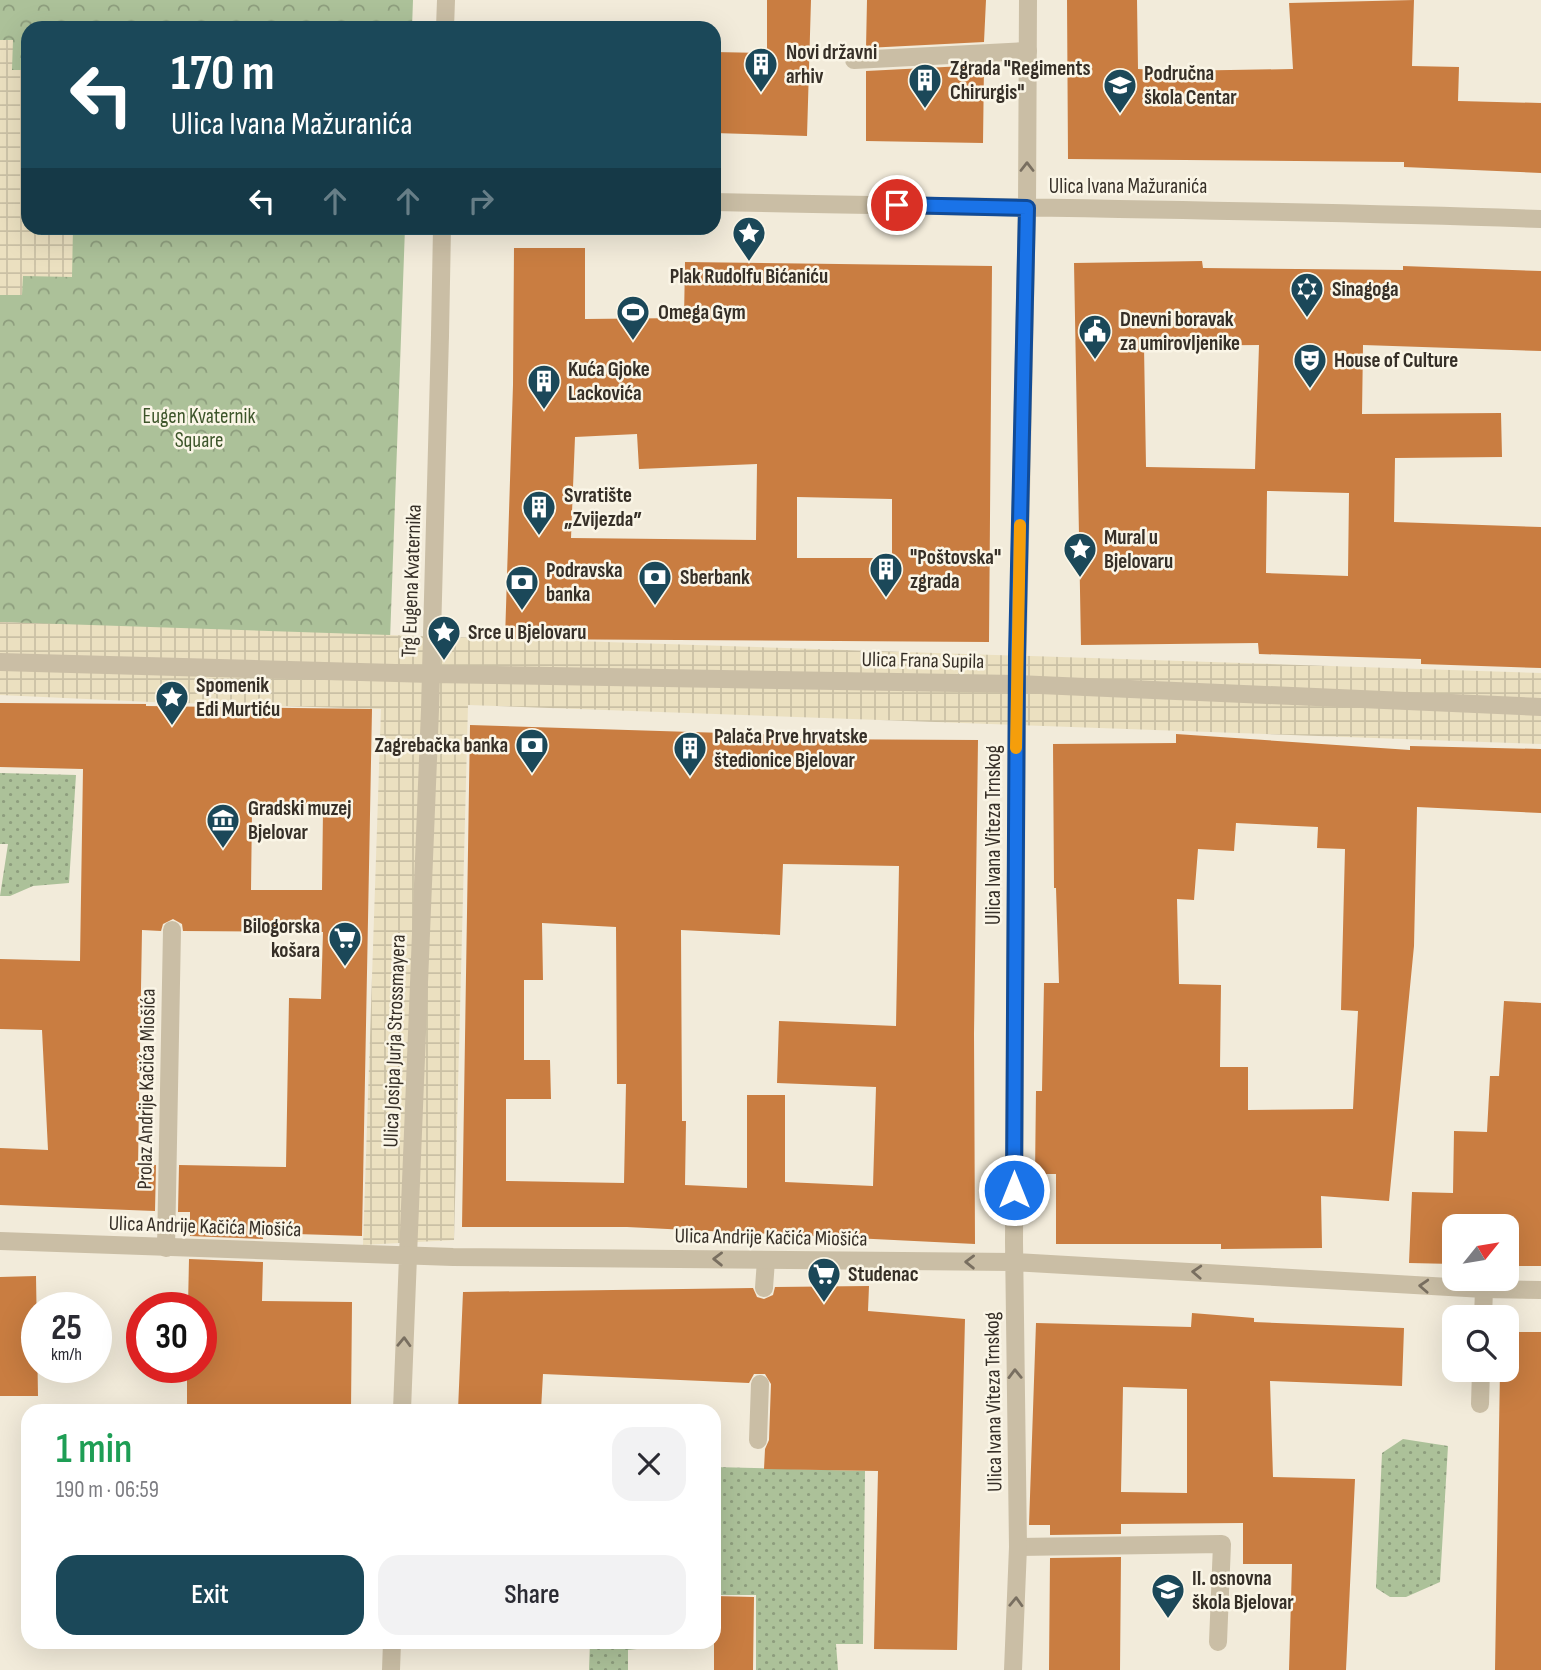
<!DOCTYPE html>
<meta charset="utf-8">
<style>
:root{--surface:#fff;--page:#f2f2f3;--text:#2b2b33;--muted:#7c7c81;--accent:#1b4859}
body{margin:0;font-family:"Sofia Sans Condensed",sans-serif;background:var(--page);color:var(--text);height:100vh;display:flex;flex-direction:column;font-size:26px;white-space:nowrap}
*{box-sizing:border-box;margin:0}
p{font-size:23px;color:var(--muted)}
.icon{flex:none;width:38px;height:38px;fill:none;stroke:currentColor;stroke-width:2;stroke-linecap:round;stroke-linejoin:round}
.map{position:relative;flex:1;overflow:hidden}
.side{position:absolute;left:21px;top:1404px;width:700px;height:245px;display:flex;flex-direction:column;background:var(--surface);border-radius:21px;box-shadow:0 7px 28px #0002}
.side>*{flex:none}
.guide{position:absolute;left:21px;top:21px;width:700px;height:214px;border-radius:21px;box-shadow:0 7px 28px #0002;background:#1b4859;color:#fff;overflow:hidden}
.needle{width:46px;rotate:60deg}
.controls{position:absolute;left:1442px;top:1214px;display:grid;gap:14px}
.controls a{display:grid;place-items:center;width:77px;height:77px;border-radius:14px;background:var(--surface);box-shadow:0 7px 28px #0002;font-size:35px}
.speed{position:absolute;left:21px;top:1292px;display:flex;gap:14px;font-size:35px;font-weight:700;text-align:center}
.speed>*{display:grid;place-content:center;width:91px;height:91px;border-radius:50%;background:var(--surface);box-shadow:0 7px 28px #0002;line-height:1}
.speed small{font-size:18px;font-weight:400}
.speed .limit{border:10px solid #d22;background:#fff;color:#111}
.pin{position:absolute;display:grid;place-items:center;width:60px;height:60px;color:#fff;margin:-30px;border:4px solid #fff;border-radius:50%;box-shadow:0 2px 7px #0007}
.me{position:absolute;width:77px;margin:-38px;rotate:0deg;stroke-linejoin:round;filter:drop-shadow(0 0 5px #0008)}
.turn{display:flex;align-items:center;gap:24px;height:147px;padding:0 35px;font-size:32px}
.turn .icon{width:91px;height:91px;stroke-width:2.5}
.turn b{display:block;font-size:49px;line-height:60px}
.lanes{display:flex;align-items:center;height:66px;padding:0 35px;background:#0003;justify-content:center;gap:35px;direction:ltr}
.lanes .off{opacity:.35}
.round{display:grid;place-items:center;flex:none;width:74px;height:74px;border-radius:21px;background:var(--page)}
.head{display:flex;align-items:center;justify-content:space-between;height:119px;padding:0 35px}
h1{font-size:42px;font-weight:600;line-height:52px;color:#1e9e55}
.action{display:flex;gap:14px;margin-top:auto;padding:14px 35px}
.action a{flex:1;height:80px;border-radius:21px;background:var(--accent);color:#fff;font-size:28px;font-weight:600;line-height:80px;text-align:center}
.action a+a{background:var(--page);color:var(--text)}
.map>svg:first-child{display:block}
.grass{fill:url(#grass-dots)}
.forest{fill:url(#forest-crowns)}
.plaza{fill:url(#plaza-grid)}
.building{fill:#c97d41;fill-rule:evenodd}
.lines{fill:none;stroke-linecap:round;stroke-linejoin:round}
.service{stroke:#cabea5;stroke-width:18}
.pedestrian{stroke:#cabea5;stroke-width:18}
.minor{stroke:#cabea5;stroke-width:18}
.oneway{stroke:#796f60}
.route-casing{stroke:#114b97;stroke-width:18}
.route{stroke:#1a73e8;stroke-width:12}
.slow{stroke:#f59e0b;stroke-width:12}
.labels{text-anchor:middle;stroke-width:5;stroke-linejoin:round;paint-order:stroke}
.poi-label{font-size:21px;font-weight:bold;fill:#362f27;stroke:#faf5e6;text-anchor:start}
.street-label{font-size:21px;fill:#362f27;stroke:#faf5e6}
.park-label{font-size:21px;fill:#3d552a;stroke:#faf5e6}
</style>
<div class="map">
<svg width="1541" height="1670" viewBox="0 0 1541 1670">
<defs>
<pattern id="grass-dots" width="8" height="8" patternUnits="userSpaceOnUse" patternTransform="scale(1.75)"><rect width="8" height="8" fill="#acc199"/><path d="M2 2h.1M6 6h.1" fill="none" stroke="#8d9d7d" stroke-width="1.8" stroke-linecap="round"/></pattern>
<pattern id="forest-crowns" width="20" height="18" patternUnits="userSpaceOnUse" patternTransform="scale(1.75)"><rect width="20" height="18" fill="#acc199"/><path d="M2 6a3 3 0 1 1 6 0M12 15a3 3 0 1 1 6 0" fill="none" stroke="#8d9d7d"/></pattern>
<pattern id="plaza-grid" width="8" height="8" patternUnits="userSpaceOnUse" patternTransform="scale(1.75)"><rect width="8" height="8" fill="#ebe0c0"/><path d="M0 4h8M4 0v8" fill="none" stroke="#cac0a5"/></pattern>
</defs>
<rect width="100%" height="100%" fill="#f2ebda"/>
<path class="grass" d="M0,773L76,775L69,883L33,886L10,896H0L8,844H0Z
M1403,1439L1448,1446L1440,1582L1406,1597H1390L1376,1588L1382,1453Z
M714,1467L865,1471L863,1644H836L838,1670H756V1595H714Z
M590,1642H655V1647L628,1650V1670H589Z"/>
<path class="forest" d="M0,0H413L412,28H28V228H405L390,640L0,622Z"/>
<path class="plaza" d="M0,40H13L12,70H28V228H73L72,277L23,276L22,295H0Z
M0,622L1541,673V744L468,705L454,1240L363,1245L381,709L151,702L0,695Z"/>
<path class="building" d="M767,0H811L807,136L714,133V52L767,53Z
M867,0H986L984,42L866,48Z
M1067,0H1137L1138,69L1174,71L1293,69L1289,3L1414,0L1412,66L1459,67L1458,101L1541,103V173L1404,167V162L1068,159Z
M984,65L983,143L866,141V71Z
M514,248H585V319L684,318L685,262L992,266L989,642L505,639L513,385ZM637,434L639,469L757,464L756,540L571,538L575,437ZM797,497L892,499V558H797Z
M1202,261L1203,268L1403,270V266L1541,271V351L1363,345L1362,414L1501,413L1502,457L1395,458L1394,522L1541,527V668L1421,664V659L1259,654L1258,643L1081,645L1074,263ZM1259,345L1255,469L1146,467L1144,346ZM1267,491L1349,493L1348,576L1266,573Z
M0,703L146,704V706L372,709L362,1236L263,1233V1239L190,1236V1212H178L179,1165L286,1167L289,998L321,999L323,932L183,931L182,924L173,919L163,924L161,931L142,930L138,1164L156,1165L155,1211L0,1205V1148L48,1150L42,1030L0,1029V959L80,961L83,769L0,767ZM252,809L323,810L322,890H251Z
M470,725L788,735L787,739L978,740L974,1034L975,1244L627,1227H462ZM783,864L899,866L896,1026L779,1021L777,1083L876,1087L873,1186L785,1182V1095H747V1188L685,1185L686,1121H682L681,930L780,935ZM542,923L616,927L617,1084H626L624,1183L506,1181V1099H551L550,1060H524V980H543Z
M1176,734L1410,750V746L1541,749V813L1417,807L1414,946L1389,1201L1321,1196L1322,1248L1221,1249V1244H1056V1174H1035L1036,1091H1042L1044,983H1059L1056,888H1054L1053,744L1176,743ZM1236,823L1318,827L1317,848L1345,849L1341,1010L1358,1011L1353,1109L1248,1110V1067H1220L1221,985L1179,984L1177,899L1194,900L1198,849L1234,851Z
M1504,1001L1541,1003V1266H1507V1227H1454V1264L1409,1263L1412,1192L1453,1193L1454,1131L1487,1132L1490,1076H1499Z
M189,1259L263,1262L262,1301L352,1302L351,1410H187V1367H201V1307H188Z
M36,1276L38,1396H0V1277Z
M869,1286L868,1311L965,1319L957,1650L874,1649L878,1471L764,1469L765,1449L769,1440L771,1384L765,1374H754L749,1383L543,1374L541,1410H458L463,1292L753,1288L757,1297L764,1299L773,1295L775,1287Z
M1192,1313L1254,1318V1322L1404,1328L1402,1386L1270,1381L1273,1477L1355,1479L1346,1670H1289L1292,1564H1243V1523L1121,1524V1534L1050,1535V1525H1029L1036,1323L1191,1327ZM1123,1387L1187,1389V1493L1121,1492Z
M1507,1332H1541V1670H1495L1500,1370H1507Z
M1121,1557L1120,1670H1049L1050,1558Z
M714,1596L754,1597L753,1670H714Z"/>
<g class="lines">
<path class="service" d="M854,60L1028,51
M166,1248L172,930
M764,1288L766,1260
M1483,1318L1484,1289
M1480,1404L1481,1370
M758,1440L760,1384
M1018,1547L1222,1544L1218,1642"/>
<path class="pedestrian" d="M0,662L431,674L1017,684L1541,707
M408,1256L430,710L440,335"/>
<path class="minor" d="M445,28L446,0
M714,202C990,208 1265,209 1541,219
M440,335L442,228
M0,1241L453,1257L1014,1262L1484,1289L1541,1290
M402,1410L408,1256
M391,1670L392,1642
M1013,1670L1018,1547L1014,1242L1017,684L1027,208L1028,0"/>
</g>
<defs><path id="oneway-chevron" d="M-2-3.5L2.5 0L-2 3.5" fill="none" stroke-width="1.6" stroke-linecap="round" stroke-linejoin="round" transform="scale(1.75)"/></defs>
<g class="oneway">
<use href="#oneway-chevron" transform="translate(1027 167) rotate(-90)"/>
<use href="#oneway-chevron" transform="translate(718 1259) rotate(-179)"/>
<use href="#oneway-chevron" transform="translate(970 1262) rotate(-179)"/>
<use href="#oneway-chevron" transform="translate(1197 1272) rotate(-177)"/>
<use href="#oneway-chevron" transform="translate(1424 1286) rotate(-177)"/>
<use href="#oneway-chevron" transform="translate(404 1342) rotate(-88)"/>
<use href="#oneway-chevron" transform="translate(1015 1374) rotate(-91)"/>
<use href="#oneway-chevron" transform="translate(1016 1602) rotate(-88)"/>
</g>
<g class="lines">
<defs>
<path id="route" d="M897,205L1027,208L1017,656L1014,1190"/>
</defs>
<use href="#route" class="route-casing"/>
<use href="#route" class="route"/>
<path class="slow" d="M1016,748L1020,525"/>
</g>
<defs>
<symbol id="building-pin" viewBox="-11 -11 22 30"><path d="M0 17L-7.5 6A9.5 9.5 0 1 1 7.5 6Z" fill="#1b4859" stroke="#faf5e6"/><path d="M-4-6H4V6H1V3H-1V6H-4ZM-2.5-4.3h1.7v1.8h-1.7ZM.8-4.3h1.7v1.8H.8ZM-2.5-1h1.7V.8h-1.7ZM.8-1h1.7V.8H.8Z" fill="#fff"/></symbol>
<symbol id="school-pin" viewBox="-11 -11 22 30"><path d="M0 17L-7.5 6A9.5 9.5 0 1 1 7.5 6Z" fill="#1b4859" stroke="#faf5e6"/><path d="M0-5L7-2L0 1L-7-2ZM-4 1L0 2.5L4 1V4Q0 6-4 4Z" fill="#fff"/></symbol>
<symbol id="sight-pin" viewBox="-11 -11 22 30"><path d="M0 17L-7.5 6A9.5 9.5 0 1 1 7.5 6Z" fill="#1b4859" stroke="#faf5e6"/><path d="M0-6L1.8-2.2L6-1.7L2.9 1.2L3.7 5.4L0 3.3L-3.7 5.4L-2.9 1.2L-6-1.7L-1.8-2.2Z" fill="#fff"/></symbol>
<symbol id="synagogue-pin" viewBox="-11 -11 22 30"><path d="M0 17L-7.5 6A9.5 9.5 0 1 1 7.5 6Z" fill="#1b4859" stroke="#faf5e6"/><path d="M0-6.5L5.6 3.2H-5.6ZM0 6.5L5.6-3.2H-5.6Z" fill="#fff"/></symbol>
<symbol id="stadium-pin" viewBox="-11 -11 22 30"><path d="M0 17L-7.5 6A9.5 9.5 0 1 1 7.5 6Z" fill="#1b4859" stroke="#faf5e6"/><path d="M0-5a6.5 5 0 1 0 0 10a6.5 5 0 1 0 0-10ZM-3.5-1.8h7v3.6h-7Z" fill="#fff"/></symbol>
<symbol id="civic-pin" viewBox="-11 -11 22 30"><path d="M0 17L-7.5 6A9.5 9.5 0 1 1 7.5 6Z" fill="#1b4859" stroke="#faf5e6"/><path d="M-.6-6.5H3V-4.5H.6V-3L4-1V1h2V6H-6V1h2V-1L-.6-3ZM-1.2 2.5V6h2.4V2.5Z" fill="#fff"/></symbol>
<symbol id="theatre-pin" viewBox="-11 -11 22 30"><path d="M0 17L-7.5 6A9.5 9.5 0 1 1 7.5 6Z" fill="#1b4859" stroke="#faf5e6"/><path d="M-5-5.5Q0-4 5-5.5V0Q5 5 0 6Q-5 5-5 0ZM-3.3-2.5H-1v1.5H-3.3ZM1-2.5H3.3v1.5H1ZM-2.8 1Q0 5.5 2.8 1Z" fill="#fff"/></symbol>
<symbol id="bank-pin" viewBox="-11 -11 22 30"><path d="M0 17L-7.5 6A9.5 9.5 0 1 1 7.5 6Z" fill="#1b4859" stroke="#faf5e6"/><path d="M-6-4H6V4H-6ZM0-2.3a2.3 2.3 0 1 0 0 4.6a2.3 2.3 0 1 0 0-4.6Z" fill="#fff"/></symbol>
<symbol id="museum-pin" viewBox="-11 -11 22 30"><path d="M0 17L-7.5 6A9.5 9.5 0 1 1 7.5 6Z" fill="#1b4859" stroke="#faf5e6"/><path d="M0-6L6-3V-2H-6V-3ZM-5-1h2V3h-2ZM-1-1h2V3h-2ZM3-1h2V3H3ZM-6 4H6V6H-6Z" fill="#fff"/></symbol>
<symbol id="supermarket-pin" viewBox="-11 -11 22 30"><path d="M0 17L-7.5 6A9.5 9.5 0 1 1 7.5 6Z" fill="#1b4859" stroke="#faf5e6"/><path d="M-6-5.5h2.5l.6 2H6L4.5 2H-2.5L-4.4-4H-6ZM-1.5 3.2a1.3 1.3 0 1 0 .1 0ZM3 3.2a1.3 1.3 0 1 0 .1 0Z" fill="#fff"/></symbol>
</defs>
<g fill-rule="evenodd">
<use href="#building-pin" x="742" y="45" width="38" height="52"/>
<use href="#building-pin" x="906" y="61" width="38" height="52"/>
<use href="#school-pin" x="1101" y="66" width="38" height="52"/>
<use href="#sight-pin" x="730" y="214" width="38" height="52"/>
<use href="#synagogue-pin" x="1288" y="270" width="38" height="52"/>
<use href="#stadium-pin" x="614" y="293" width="38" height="52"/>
<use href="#civic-pin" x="1076" y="312" width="38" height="52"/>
<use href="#theatre-pin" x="1291" y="341" width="38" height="52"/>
<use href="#building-pin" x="525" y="362" width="38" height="52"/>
<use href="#building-pin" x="520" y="488" width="38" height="52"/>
<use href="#sight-pin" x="1061" y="530" width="38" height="52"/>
<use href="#building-pin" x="867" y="550" width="38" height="52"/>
<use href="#bank-pin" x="636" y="558" width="38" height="52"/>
<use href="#bank-pin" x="503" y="563" width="38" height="52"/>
<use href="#sight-pin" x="425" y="613" width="38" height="52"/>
<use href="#sight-pin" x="153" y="678" width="38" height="52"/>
<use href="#bank-pin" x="513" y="726" width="38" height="52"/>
<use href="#building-pin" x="671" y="729" width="38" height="52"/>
<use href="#museum-pin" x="204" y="801" width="38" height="52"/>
<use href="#supermarket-pin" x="326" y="919" width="38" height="52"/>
<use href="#supermarket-pin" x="805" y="1255" width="38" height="52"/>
<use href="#school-pin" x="1149" y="1571" width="38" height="52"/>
</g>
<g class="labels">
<g class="poi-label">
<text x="786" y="59">Novi državni<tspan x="786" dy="24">arhiv</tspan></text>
<text x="950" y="75">Zgrada "Regiments<tspan x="950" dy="24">Chirurgis"</tspan></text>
<text x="1144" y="80">Područna<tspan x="1144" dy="24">škola Centar</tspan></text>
<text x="749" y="283" text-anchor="middle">Plak Rudolfu Bićaniću</text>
<text x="1332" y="296">Sinagoga</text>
<text x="658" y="319">Omega Gym</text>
<text x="1120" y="326">Dnevni boravak<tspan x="1120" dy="24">za umirovljenike</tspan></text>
<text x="1334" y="367">House of Culture</text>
<text x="568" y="376">Kuća Gjoke<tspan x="568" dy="24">Lackovića</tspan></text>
<text x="564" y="502">Svratište<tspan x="564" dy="24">„Zvijezda”</tspan></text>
<text x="1104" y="544">Mural u<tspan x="1104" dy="24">Bjelovaru</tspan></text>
<text x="910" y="564">"Poštovska"<tspan x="910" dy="24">zgrada</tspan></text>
<text x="546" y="577">Podravska<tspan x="546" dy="24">banka</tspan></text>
<text x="680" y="584">Sberbank</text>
<text x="468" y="639">Srce u Bjelovaru</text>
<text x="196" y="692">Spomenik<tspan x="196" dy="24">Edi Murtiću</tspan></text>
<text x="714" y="743">Palača Prve hrvatske<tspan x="714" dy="24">štedionice Bjelovar</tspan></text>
<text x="508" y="752" text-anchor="end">Zagrebačka banka</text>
<text x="248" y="815">Gradski muzej<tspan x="248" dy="24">Bjelovar</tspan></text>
<text x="320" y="933" text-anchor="end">Bilogorska<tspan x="320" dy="24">košara</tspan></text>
<text x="848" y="1281">Studenac</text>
<text x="1192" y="1585">II. osnovna<tspan x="1192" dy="24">škola Bjelovar</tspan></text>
</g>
<g class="street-label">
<text x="1128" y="193">Ulica Ivana Mažuranića</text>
<text transform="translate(411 581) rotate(-88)" y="7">Trg Eugena Kvaternika</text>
<text transform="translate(923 660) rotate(1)" y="7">Ulica Frana Supila</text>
<text transform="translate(993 835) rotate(-90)" y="7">Ulica Ivana Viteza Trnskog</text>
<text transform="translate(394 1041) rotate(-88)" y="7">Ulica Josipa Jurja Strossmayera</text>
<text transform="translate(146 1089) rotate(-89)" y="7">Prolaz Andrije Kačića Miošića</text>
<text transform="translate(205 1226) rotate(2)" y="7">Ulica Andrije Kačića Miošića</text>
<text transform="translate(771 1237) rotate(1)" y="7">Ulica Andrije Kačića Miošića</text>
<text transform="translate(993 1402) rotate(-91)" y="7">Ulica Ivana Viteza Trnskog</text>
</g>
<g class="park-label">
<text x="199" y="423">Eugen Kvaternik<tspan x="199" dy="24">Square</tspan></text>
</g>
</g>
</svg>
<div class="controls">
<a><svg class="needle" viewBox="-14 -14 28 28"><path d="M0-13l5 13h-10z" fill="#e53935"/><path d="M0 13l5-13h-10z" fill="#7c7c81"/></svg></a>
<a><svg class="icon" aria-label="search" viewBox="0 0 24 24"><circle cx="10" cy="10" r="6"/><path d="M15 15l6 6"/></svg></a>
</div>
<div class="speed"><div>25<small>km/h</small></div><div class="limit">30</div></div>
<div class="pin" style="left:897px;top:205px;background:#d93025"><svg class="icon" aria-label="arrive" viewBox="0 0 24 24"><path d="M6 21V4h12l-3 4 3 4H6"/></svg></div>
<svg class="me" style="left:1014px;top:1190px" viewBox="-20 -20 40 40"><circle r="17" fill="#1a73e8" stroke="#fff" stroke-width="3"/><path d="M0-11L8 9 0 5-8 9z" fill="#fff"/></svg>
<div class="guide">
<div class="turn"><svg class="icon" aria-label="left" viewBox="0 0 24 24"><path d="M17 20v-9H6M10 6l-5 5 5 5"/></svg><div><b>170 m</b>Ulica Ivana Mažuranića</div></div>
<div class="lanes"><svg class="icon" aria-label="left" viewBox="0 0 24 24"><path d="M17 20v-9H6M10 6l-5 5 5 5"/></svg><svg class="icon off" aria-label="ahead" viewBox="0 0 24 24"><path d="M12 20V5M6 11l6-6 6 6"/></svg><svg class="icon off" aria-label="ahead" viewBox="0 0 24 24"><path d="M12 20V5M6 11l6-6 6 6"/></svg><svg class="icon off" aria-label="right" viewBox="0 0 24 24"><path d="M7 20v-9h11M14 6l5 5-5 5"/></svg></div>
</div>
<section class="side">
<div class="head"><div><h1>1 min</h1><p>190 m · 06:59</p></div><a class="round"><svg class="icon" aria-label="close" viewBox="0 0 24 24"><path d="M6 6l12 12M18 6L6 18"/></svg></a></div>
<div class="action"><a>Exit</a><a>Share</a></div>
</section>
</div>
